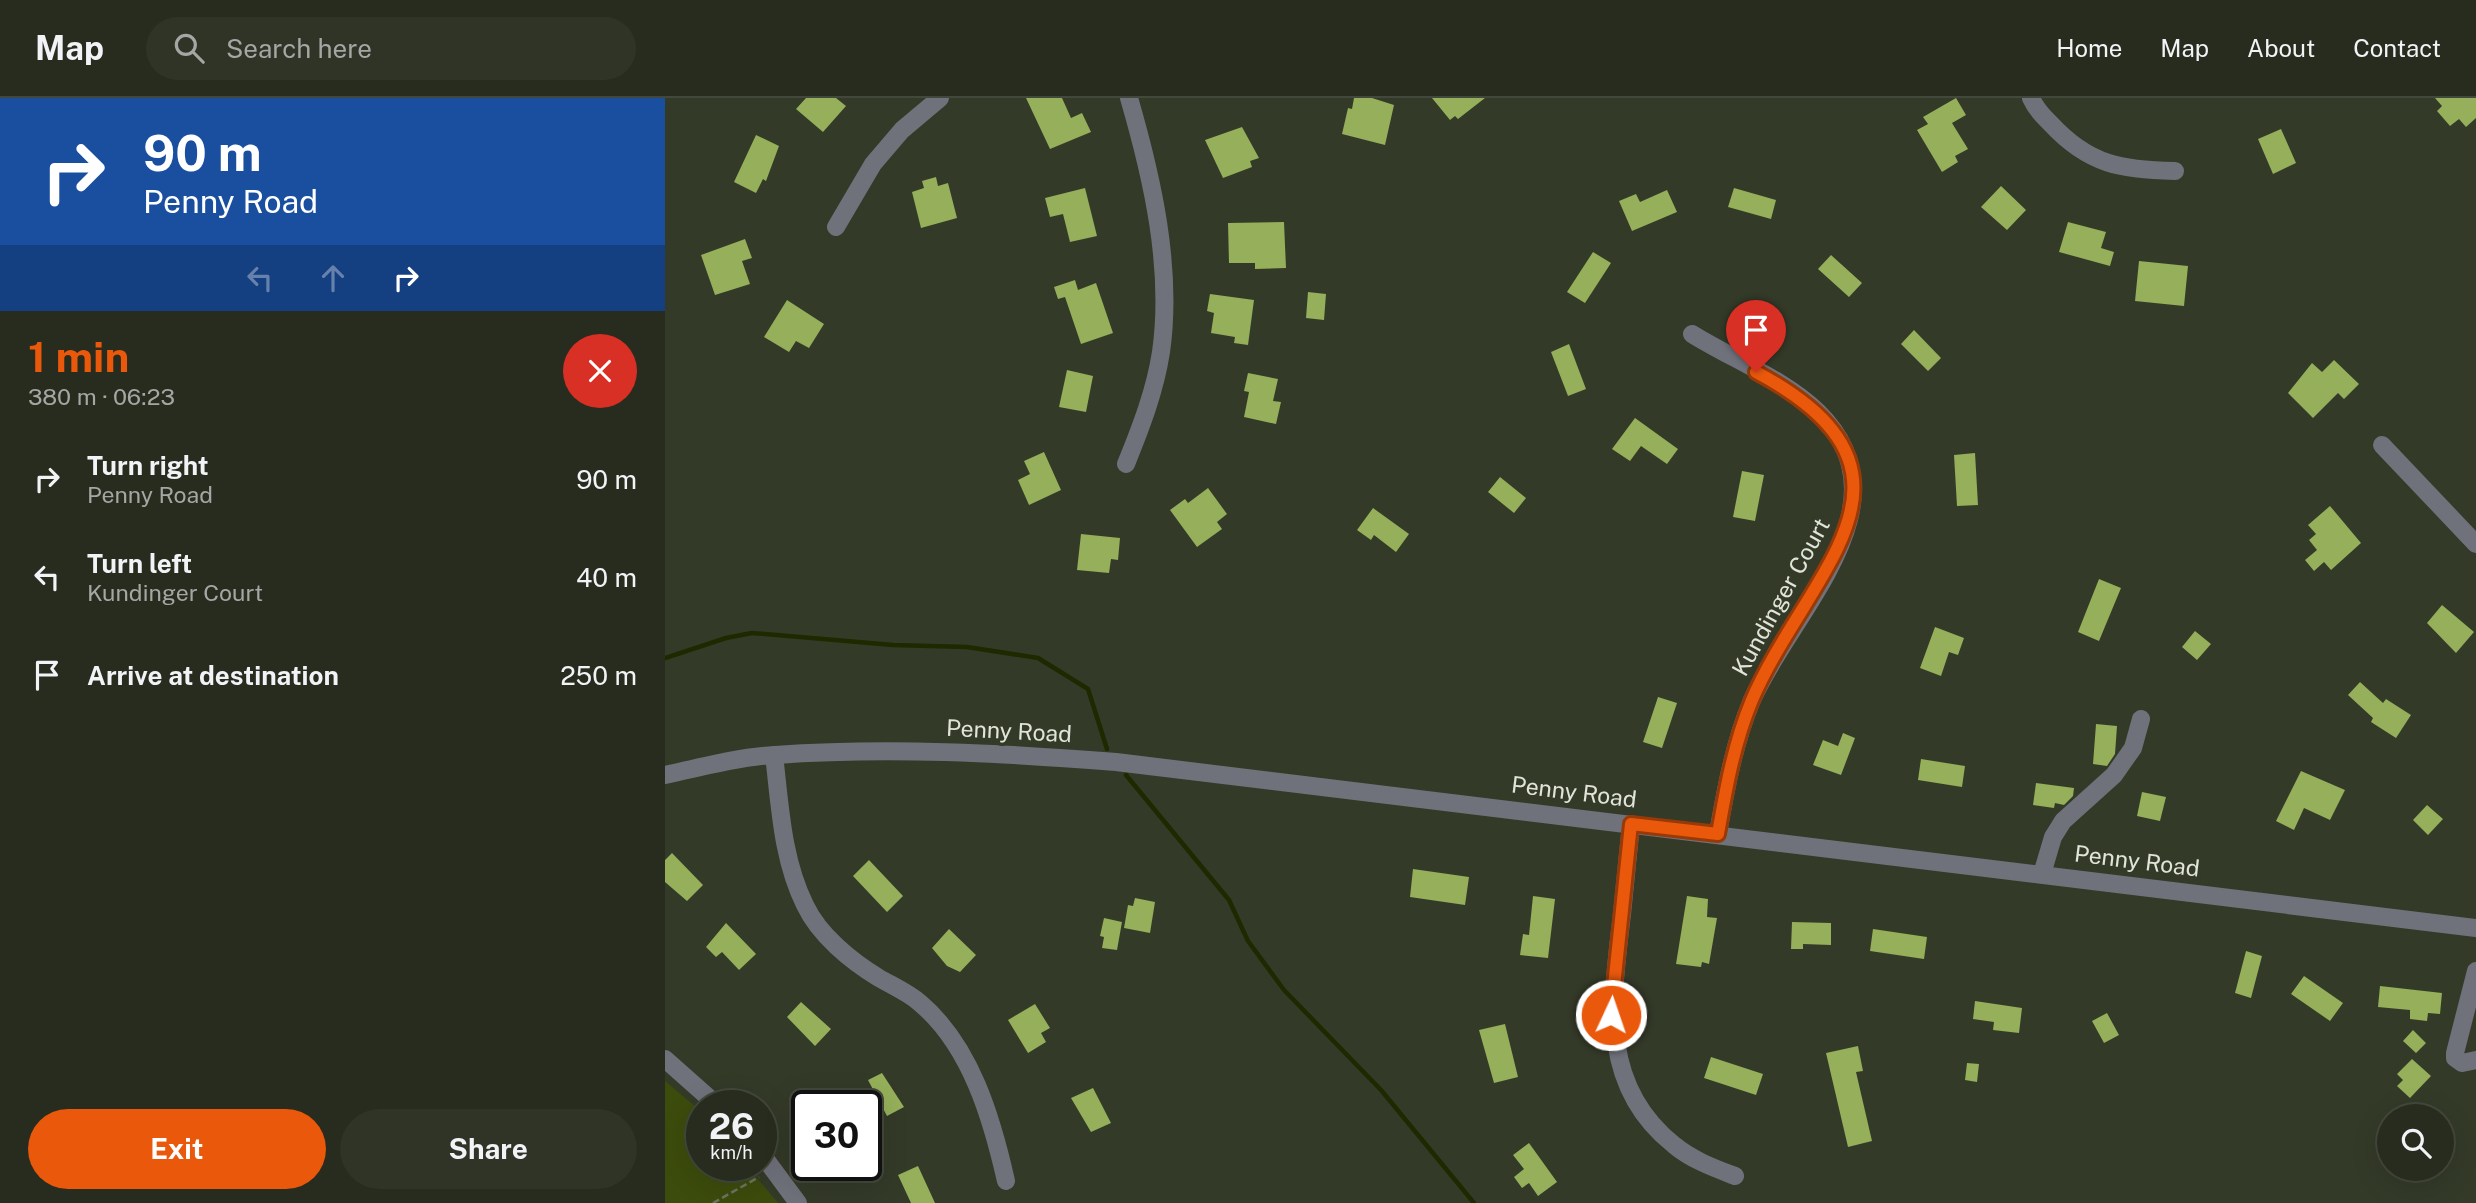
<!DOCTYPE html>
<meta charset="utf-8">
<style>
:root{--surface:#272c1e;--page:#2f3427;--text:#f1f3f6;--muted:#a4a7a4;--line:#43483c;--accent:#ea580c}
body{margin:0;font-family:"Public Sans",sans-serif;background:var(--page);color:var(--text);height:100vh;display:flex;flex-direction:column;font-size:26px;white-space:nowrap}
*{box-sizing:border-box;margin:0}
p{font-size:23px;color:var(--muted)}
.icon{flex:none;width:38px;height:38px;fill:none;stroke:currentColor;stroke-width:2;stroke-linecap:round;stroke-linejoin:round}
.map{position:relative;flex:1;overflow:hidden}
.sheet{display:flex;flex-direction:column;background:var(--surface);width:665px}
.sheet>*{flex:none}
.banner{background:#1a4fa0;color:#fff;overflow:hidden}
.buttons{position:absolute;left:1712px;top:1006px;display:grid;gap:14px}
.buttons a{display:grid;place-items:center;width:77px;height:77px;border-radius:50%;background:var(--surface);box-shadow:0 7px 28px #0002,0 0 0 2px var(--line);font-size:35px}
.speed{position:absolute;left:21px;top:992px;display:flex;gap:14px;font-size:35px;font-weight:700;text-align:center}
.speed>*{display:grid;place-content:center;width:91px;height:91px;border-radius:50%;background:var(--surface);box-shadow:0 7px 28px #0002,0 0 0 2px var(--line);line-height:1}
.speed small{font-size:18px;font-weight:400}
.speed .limit{border:4px solid #111;border-radius:10px;background:#fff;color:#111}
.pin{position:absolute;display:grid;place-items:center;width:60px;height:60px;color:#fff;margin:-72px -30px;border-radius:50% 50% 50% 0;rotate:-45deg;box-shadow:0 0 7px #0007}
.pin .icon{rotate:45deg}
.me{position:absolute;width:77px;margin:-38px;rotate:3deg;stroke-linejoin:round;filter:drop-shadow(0 0 5px #0008)}
.turn{display:flex;align-items:center;gap:24px;height:147px;padding:0 28px;font-size:32px}
.turn .icon{width:91px;height:91px;stroke-width:2.5}
.turn b{display:block;font-size:49px;line-height:60px}
.lanes{display:flex;align-items:center;height:66px;padding:0 28px;background:#0003;justify-content:center;gap:35px;direction:ltr}
.lanes .off{opacity:.35}
.round{display:grid;place-items:center;flex:none;width:74px;height:74px;border-radius:37px;background:var(--page)}
.summary{display:flex;align-items:center;justify-content:space-between;height:119px;padding:0 28px}
h1{font-size:42px;font-weight:700;line-height:52px;color:var(--accent)}
.cta{display:flex;gap:14px;margin-top:auto;padding:14px 28px}
.cta a{flex:1;height:80px;border-radius:42px;background:var(--accent);color:#fff;font-size:28px;font-weight:700;line-height:80px;text-align:center}
.cta a+a{background:var(--page);color:var(--text)}
ul{padding:0;list-style:none}
li{display:flex;align-items:center;gap:21px;height:98px;padding:0 28px}
li div{flex:1}
li b{display:block;font-size:26px}
li em{font-style:normal}
header{display:flex;align-items:center;gap:42px;box-sizing:border-box;height:98px;padding:0 35px;background:var(--surface);border-bottom:2px solid var(--line)}
header strong{font-size:33px}
nav{display:flex;gap:38px;margin-inline-start:auto;font-size:24px}
.search{width:490px;height:63px;background:var(--page);display:flex;align-items:center;gap:18px;box-sizing:border-box;padding:0 24px;border-radius:38px;color:var(--muted);font-size:26px}
main{display:flex;flex:1;min-height:0}
.map>svg:first-child{display:block}
.green{fill:#3c4c0c}
.lines{fill:none;stroke-linecap:round;stroke-linejoin:round}
.stream{stroke:#1e2900;stroke-width:4.5}
.building{fill:#95af5a}
.path{stroke:#6e7363;stroke-width:2.5;stroke-dasharray:7 3.5;stroke-linecap:butt}
.minor{stroke:#6f727b;stroke-width:18}
.route-casing{stroke:#983908;stroke-width:18}
.route{stroke:#ea580c;stroke-width:12}
.labels{text-anchor:middle;stroke-width:7;stroke-linejoin:round;paint-order:stroke}
.street-label{font-size:23px;fill:#e0e4d9;stroke:#343a28}
</style>
<header>
<strong>Map</strong>
<div class="search"><svg class="icon" aria-label="search" viewBox="0 0 24 24"><circle cx="10" cy="10" r="6"/><path d="M15 15l6 6"/></svg>Search here</div>
<nav><a>Home</a><a>Map</a><a>About</a><a>Contact</a></nav>
</header>
<main>
<section class="sheet">
<div class="banner">
<div class="turn"><svg class="icon" aria-label="right" viewBox="0 0 24 24"><path d="M7 20v-9h11M14 6l5 5-5 5"/></svg><div><b>90 m</b>Penny Road</div></div>
<div class="lanes"><svg class="icon off" aria-label="left" viewBox="0 0 24 24"><path d="M17 20v-9H6M10 6l-5 5 5 5"/></svg><svg class="icon off" aria-label="ahead" viewBox="0 0 24 24"><path d="M12 20V5M6 11l6-6 6 6"/></svg><svg class="icon" aria-label="right" viewBox="0 0 24 24"><path d="M7 20v-9h11M14 6l5 5-5 5"/></svg></div>
</div>
<div class="summary"><div><h1>1 min</h1><p>380 m · 06:23</p></div><a class="round" style="background:#d93025;color:#fff"><svg class="icon" aria-label="close" viewBox="0 0 24 24"><path d="M6 6l12 12M18 6L6 18"/></svg></a></div>
<ul>
<li><svg class="icon" aria-label="right" viewBox="0 0 24 24"><path d="M7 20v-9h11M14 6l5 5-5 5"/></svg><div><b>Turn right</b><p>Penny Road</p></div><em>90 m</em></li>
<li><svg class="icon" aria-label="left" viewBox="0 0 24 24"><path d="M17 20v-9H6M10 6l-5 5 5 5"/></svg><div><b>Turn left</b><p>Kundinger Court</p></div><em>40 m</em></li>
<li><svg class="icon" aria-label="arrive" viewBox="0 0 24 24"><path d="M6 21V4h12l-3 4 3 4H6"/></svg><div><b>Arrive at destination</b></div><em>250 m</em></li>
</ul>
<div class="cta"><a>Exit</a><a>Share</a></div>
</section>
<div class="map">
<svg width="1811" height="1105" viewBox="0 0 1811 1105">
<rect width="100%" height="100%" fill="#343a28"/>
<path class="green" d="M0,983L37,1014V1068H82L113,1105H0Z"/>
<g class="lines">
<path class="stream" d="M0,560L61,540L87,535L228,547L302,549L373,560L423,591L442,651
M461,677L564,802L583,843L619,892L716,992L809,1105"/>
</g>
<path class="building" d="M141,0H171L181,8L158,34L131,11Z
M361,0H397L406,20L417,15L426,34L385,51Z
M689,0H707L729,7L720,47L677,36L683,10L687,11Z
M767,0H820L793,21L790,18L785,22Z
M1291,0L1301,17L1287,25L1303,51L1290,58L1293,64L1277,74L1252,32L1263,26L1258,19Z
M1770,0H1811V20L1801,29L1794,21L1785,28L1772,13L1777,8Z
M577,29L594,60L585,63L587,69L558,80L540,42Z
M1616,31L1631,65L1608,76L1593,41Z
M91,37L114,48L101,83L98,81L91,95L69,84Z
M271,79L273,88L283,85L292,120L256,130L247,94L259,90L257,83Z
M1336,88L1361,112L1342,132L1316,109Z
M420,90L432,138L405,144L398,116L385,119L380,100Z
M1069,90L1111,102L1106,121L1063,109Z
M1002,92L1012,114L967,133L954,103L971,96L975,104Z
M619,124L621,170L590,171V165H564L563,125Z
M1403,124L1441,134L1436,150L1449,154L1445,168L1394,154Z
M80,141L87,160L77,163L85,186L50,197L36,157Z
M928,154L946,165L920,205L902,194Z
M1166,157L1197,185L1184,199L1153,171Z
M1474,163L1523,168L1519,208L1470,203Z
M410,182L413,192L431,185L448,235L416,246L400,199L393,201L389,189Z
M643,194L661,196L659,222L641,220Z
M545,196L589,202L583,247L569,245L570,239L546,235L549,215L542,213Z
M122,202L159,226L144,250L131,243L124,254L99,239Z
M1249,232L1276,260L1263,273L1236,246Z
M904,246L921,291L903,298L886,254Z
M1669,262L1694,286L1679,301L1673,295L1648,320L1623,295L1647,265L1657,274Z
M402,272L428,278L421,314L394,309Z
M583,275L613,281L608,303L616,304L611,326L579,319L584,294L579,293Z
M970,320L1013,351L1002,366L976,348L965,363L947,351Z
M379,354L396,392L364,407L353,382L365,376L359,363Z
M1310,355L1313,407L1292,408L1289,357Z
M1077,373L1099,377L1090,423L1068,419Z
M835,379L861,400L849,415L823,394Z
M543,390L562,416L552,424L557,431L532,449L505,412L520,401L523,405Z
M1665,408L1696,445L1666,472L1659,464L1649,473L1640,462L1652,452L1644,442L1651,436L1643,427Z
M708,410L744,436L731,454L709,437L706,442L692,432Z
M416,436L455,440L453,462L446,461L444,475L412,472Z
M1434,481L1456,490L1434,543L1413,534Z
M1777,507L1809,534L1791,555L1762,525Z
M1270,529L1299,540L1293,557L1284,554L1276,578L1255,570Z
M1530,533L1546,546L1532,562L1517,549Z
M1695,584L1718,605L1721,601L1746,617L1731,640L1706,624L1708,620L1683,597Z
M993,599L1012,605L997,650L978,644Z
M1431,626L1452,628L1450,656L1442,668L1428,666Z
M1178,635L1190,640L1176,677L1148,667L1158,642L1173,648Z
M1256,661L1300,668L1297,689L1253,682Z
M1636,673L1680,692L1665,722L1639,710L1629,732L1611,723Z
M1371,685L1409,690L1408,698L1399,707L1390,705L1389,710L1368,707Z
M1477,694L1501,699L1495,723L1472,718Z
M1762,707L1778,721L1763,737L1748,722Z
M7,755L38,787L22,803L0,784V762Z
M204,762L238,798L222,814L188,778Z
M748,771L804,779L800,807L745,799Z
M868,798L890,801L883,860L855,857L858,836L864,837Z
M1022,798L1043,801L1042,819L1052,820L1044,866L1037,864L1036,869L1011,866Z
M470,800L490,804L485,835L459,830L463,807L468,808Z
M439,820L457,824L452,852L437,850L439,839L435,838Z
M1127,824L1166,825V847L1138,846V851H1126Z
M61,825L91,856L74,872L57,854L51,859L41,849Z
M284,831L311,857L295,874L282,868L267,850Z
M1208,831L1262,839L1259,861L1205,853Z
M1581,853L1597,858L1586,900L1570,895Z
M1639,878L1678,905L1665,923L1626,896Z
M1715,888L1777,895L1775,916L1763,915L1762,923L1745,921V912L1713,909Z
M1310,903L1357,910L1354,935L1328,932L1329,924L1308,921Z
M136,904L166,931L150,948L122,919Z
M370,906L385,930L376,935L381,944L363,955L343,922Z
M1442,915L1454,937L1439,945L1427,923Z
M840,926L853,979L829,985L814,932Z
M1748,932L1761,945L1751,955L1738,943Z
M1193,948L1198,973L1191,974L1207,1043L1183,1049L1161,955Z
M1046,959L1098,976L1091,997L1039,980Z
M1747,961L1766,978L1745,1000L1732,988L1738,982L1732,976Z
M1302,965L1314,966L1312,984L1300,982Z
M217,975L239,1009L222,1018L203,982Z
M428,990L446,1025L426,1034L406,1000Z
M864,1045L892,1084L873,1098L864,1085L857,1090L849,1079L859,1071L848,1057Z
M253,1068L270,1105H246L233,1077Z"/>
<g class="lines">
<path class="path" d="M48,1105L94,1079"/>
<path class="minor" d="M1366,0C1371,11 1378,18 1386,26C1424,67 1457,72 1510,73
M171,129L208,66L237,32L275,0
M1027,236C1067,261 1119,281 1153,314C1247,407 1126,513 1087,602C1069,645 1061,690 1053,735
M1717,347L1811,446
M461,366C476,329 490,293 496,254C508,170 487,79 464,0
M109,657C115,707 117,761 140,807C154,837 186,863 214,880C228,888 244,895 255,905C306,948 327,1021 341,1083
M0,677C36,669 73,659 110,657C224,649 337,655 451,664L1811,830
M966,726C963,756 960,786 957,816C947,900 933,987 1009,1047C1027,1062 1049,1070 1070,1078
M1377,776L1388,739L1398,723L1449,677L1468,650L1476,621
M1811,873L1790,955V960L1797,965L1811,962
M0,961L53,1008
M96,1055L133,1105"/>
</g>
<g class="lines">
<defs>
<path id="route" d="M946,917L966,726L1053,736C1061,690 1069,645 1087,602C1143,472 1282,376 1091,274"/>
</defs>
<use href="#route" class="route-casing"/>
<use href="#route" class="route"/>
</g>
<g class="labels">
<g class="street-label">
<text transform="translate(1116 499) rotate(-61)" y="8">Kundinger Court</text>
<text transform="translate(344 633) rotate(3)" y="8">Penny Road</text>
<text transform="translate(909 694) rotate(7)" y="8">Penny Road</text>
<text transform="translate(1472 763) rotate(7)" y="8">Penny Road</text>
</g>
</g>
</svg>
<div class="buttons">
<a><svg class="icon" aria-label="search" viewBox="0 0 24 24"><circle cx="10" cy="10" r="6"/><path d="M15 15l6 6"/></svg></a>
</div>
<div class="speed"><div>26<small>km/h</small></div><div class="limit">30</div></div>
<div class="pin" style="left:1091px;top:274px;background:#d93025"><svg class="icon" aria-label="arrive" viewBox="0 0 24 24"><path d="M6 21V4h12l-3 4 3 4H6"/></svg></div>
<svg class="me" style="left:946px;top:917px" viewBox="-20 -20 40 40"><circle r="17" fill="#ea580c" stroke="#fff" stroke-width="3"/><path d="M0-11L8 9 0 5-8 9z" fill="#fff"/></svg>
</div>
</main>
